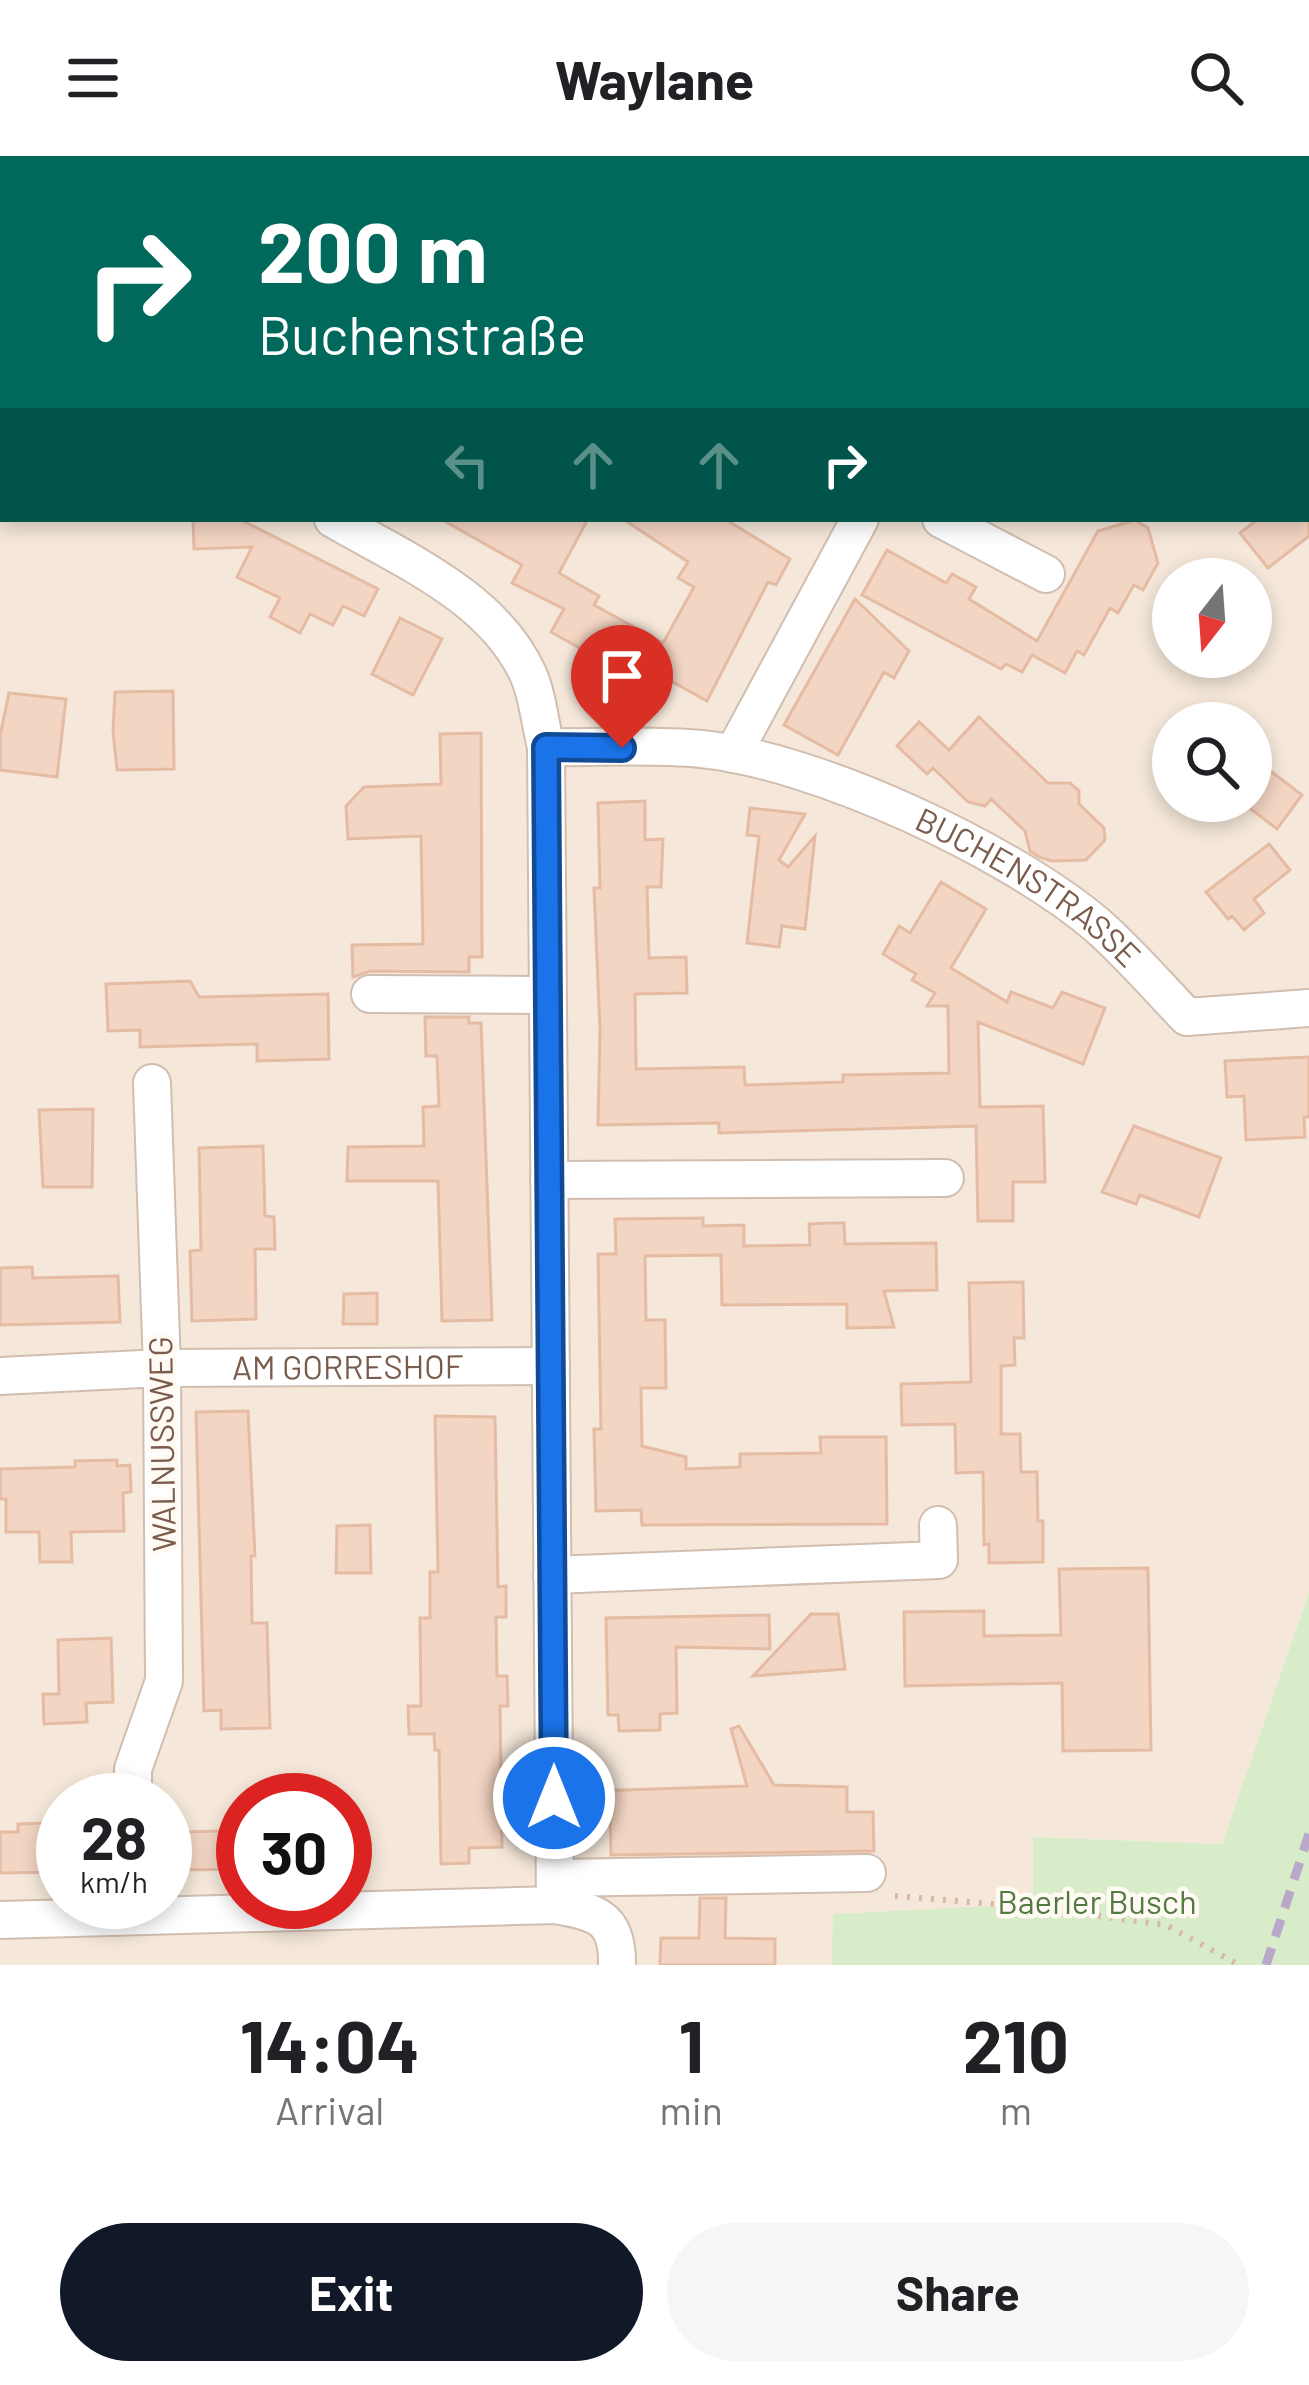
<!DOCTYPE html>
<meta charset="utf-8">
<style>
:root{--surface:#fff;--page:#f6f6f6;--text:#202124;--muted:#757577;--accent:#111827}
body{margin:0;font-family:Barlow,sans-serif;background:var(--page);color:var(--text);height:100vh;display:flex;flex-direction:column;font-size:45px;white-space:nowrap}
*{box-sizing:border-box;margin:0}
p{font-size:39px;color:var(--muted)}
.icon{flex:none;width:66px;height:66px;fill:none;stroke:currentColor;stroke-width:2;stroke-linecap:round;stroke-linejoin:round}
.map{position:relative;height:1809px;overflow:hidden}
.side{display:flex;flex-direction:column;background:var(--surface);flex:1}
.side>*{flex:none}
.top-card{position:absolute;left:0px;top:0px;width:1311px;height:366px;box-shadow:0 6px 18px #0003;background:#00695c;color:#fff;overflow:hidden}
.needle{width:78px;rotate:197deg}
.fabs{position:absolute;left:1152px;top:402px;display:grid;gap:24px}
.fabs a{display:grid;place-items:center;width:120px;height:120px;border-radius:50%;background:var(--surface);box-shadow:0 6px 18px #0003;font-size:60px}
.speed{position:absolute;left:36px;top:1617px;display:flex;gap:24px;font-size:60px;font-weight:700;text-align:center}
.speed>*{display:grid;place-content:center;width:156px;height:156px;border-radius:50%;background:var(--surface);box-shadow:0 6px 18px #0003;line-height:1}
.speed small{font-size:30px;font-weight:400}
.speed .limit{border:18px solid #d22;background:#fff;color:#111}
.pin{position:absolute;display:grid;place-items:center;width:102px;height:102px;color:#fff;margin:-123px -51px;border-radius:50% 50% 50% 0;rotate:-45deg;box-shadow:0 0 12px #0007}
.pin .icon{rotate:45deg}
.me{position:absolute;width:132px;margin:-66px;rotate:0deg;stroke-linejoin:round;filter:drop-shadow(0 0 9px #0008)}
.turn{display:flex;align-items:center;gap:42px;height:252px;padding:0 60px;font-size:54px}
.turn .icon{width:156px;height:156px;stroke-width:2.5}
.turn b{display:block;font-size:84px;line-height:102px}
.lanes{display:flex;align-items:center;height:114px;padding:0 60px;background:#0003;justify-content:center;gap:60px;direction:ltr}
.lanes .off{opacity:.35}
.eta{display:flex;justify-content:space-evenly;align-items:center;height:204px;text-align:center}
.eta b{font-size:72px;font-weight:700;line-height:84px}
.cta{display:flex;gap:24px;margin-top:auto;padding:24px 60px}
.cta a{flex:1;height:138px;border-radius:72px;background:var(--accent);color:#fff;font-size:48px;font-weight:700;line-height:138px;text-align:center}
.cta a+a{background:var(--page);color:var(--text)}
header{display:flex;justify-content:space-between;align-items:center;height:156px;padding:0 60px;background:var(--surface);font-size:54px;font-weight:700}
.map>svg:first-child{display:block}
.residential{fill:#f5e8da;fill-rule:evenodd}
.green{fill:#d8ecc9}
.building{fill:#f3d5c3;stroke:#e6bba3;stroke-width:3}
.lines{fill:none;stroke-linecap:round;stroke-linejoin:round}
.minor-casing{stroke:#d1beb0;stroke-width:40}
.path{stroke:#d9b8a5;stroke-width:6;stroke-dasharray:3 9;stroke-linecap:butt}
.minor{stroke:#fff;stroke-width:36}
.rail{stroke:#b9a8c9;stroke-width:9;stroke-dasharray:18 12;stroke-linecap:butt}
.route-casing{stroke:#114b97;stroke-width:30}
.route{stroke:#1a73e8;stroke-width:21}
.labels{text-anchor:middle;stroke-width:9;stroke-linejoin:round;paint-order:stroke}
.street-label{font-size:33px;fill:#7a5c4d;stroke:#fffaf3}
.park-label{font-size:33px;fill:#537a41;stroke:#fffaf3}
</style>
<header><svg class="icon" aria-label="menu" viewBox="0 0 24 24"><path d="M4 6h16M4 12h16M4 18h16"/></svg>Waylane<svg class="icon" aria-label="search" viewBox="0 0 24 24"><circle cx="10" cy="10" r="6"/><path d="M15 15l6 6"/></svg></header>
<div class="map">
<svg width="1309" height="1809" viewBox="0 0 1309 1809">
<rect width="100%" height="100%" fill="#fdf6ec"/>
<path class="residential" d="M0,0H1309V1436L1222,1688L1034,1681V1749L834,1758L832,1809H0ZM3,3H1308V363H3ZM1173,423H1251V501H1173ZM1173,567H1251V645H1173ZM63,1644H165V1746H63ZM243,1644H345V1746H243Z"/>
<path class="green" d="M1309,1436V1809H832L833,1758L1033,1748V1681L1222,1688Z"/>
<path class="building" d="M193,363H239L378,433L364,460L343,450L333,469L310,458L300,477L270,461L280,442L237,421L252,391L194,393Z
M441,363H588L559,417L599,440L594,449L663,487L694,431L678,422L688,406L623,363H725L790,403L776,429L768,426L707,545L651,514L631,549L581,520L592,499L551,476L564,453L512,427L522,409Z
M1258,363H1309V380L1268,412L1240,377Z
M1135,364L1148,372L1158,407L1143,434L1134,429L1118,457L1110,452L1084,499L1077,495L1065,517L1032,499L1022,516L1006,508L1001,513L862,439L887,394L946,427L952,418L976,431L969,443L1037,485L1098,375Z
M855,443L909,495L894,522L884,516L838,599L784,569Z
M400,462L442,483L413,539L372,518Z
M173,535L174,613L117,614L113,575L115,536Z
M9,537L66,543L57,621L0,614V580Z
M979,561L1048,627H1070L1079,635V648L1104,672L1105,684L1086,704L1052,705L1039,701L1030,695L1025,675L991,643L985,650L968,646L933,612L927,618L897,590L919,566L949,594Z
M481,577L482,801H469V816L370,815L353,821L352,789L423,788L421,680L348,683L346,650L364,631L441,628L440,578Z
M1251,600L1302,639L1277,673L1251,653Z
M645,645V684L663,683L661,731H647L649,802L686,801L687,837L635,838L636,913L744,911L745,929L843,926V919L949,917L948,850H927L935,837L912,824L916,818L883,798L899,770L910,777L941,726L986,753L951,812L1007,846L1011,836L1053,852L1062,836L1105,852L1083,908L978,866L980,951L1043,950L1045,1026H1013V1065H978L976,970L719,977V967L598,969L600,874L594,732H600L598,647Z
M750,652L805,658L779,704L788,711L815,680L805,773L782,770L779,791L747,787L759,680L747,679Z
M1269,688L1290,714L1254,743L1264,757L1244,774L1232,760L1228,763L1206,736Z
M190,825L199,841L328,838L329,903L257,905V888L140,891V874L108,875L106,828Z
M425,861H469V867H481L492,1164L442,1165L438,1025H347L348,991L424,990L423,951L439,950L437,900H426Z
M1309,901V961H1304L1305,981L1246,984L1244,940L1227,941L1225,905Z
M93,953L92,1031H43L39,954Z
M1134,970L1221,1002L1199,1061L1140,1039L1136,1048L1102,1036Z
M263,990L265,1060L274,1061L275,1093H255L256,1163L192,1165L190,1095L201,1094L199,992Z
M703,1062V1070L744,1069V1090L810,1089L809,1068L827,1067H844L845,1088L936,1087L937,1134L884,1135L894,1171L847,1172V1148L722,1149L721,1099L645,1100L646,1164H665L666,1232H641L642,1290L686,1301V1313L740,1311V1298L821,1297L820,1281H886L887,1368L642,1369L641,1354L596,1355L594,1273H601L598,1098H616L615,1063Z
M32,1111L33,1122L118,1120L120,1166L0,1169V1112Z
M1023,1126L1024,1182H1014L1015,1209L1001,1210V1278H1020L1021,1316H1037L1038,1365H1043V1406L989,1407V1388L984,1389L983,1316L956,1317L955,1268L902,1269L901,1228L971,1226L969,1127Z
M377,1137V1168H343L344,1138Z
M248,1255L255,1400H251L252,1467H267L270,1572L221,1573V1554L204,1555L196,1256Z
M435,1260L495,1261L498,1431L506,1430V1461H496L497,1520H507L508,1550H500L502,1691L469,1692V1707L441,1708L439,1594H435L434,1578H409L408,1550H421L420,1462H430V1416H438Z
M117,1304V1310L130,1309L131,1336L123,1337L124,1375L71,1376L72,1406H40L39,1376H6V1343H0V1313L75,1311V1305Z
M370,1369L371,1417H336L337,1370Z
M1148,1412L1151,1594L1063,1595L1062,1527L905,1530L904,1456L984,1455V1480L1061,1479L1059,1413Z
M811,1458H838L845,1513L753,1520Z
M769,1459L770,1493L676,1491L677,1557L660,1558V1574L619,1575L618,1559H608L606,1462Z
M111,1482L113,1546L86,1547L87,1566L44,1568L43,1538H59L58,1484Z
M739,1570L774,1629L847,1631V1656H873L874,1695L611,1699L610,1662H594L593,1635L747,1630L731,1573Z
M49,1667L63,1669V1716L0,1717V1676H18V1668Z
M223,1675H243V1713L181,1714L180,1676Z
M700,1742H726L725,1782L775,1783V1809H660L661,1782H699Z"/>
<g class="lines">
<defs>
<g id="minor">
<path d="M1125,0L1127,3"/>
<path d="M1308,139L1309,138"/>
<path d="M0,155L3,157"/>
<path id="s1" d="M333,363C402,403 493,441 528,518C538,540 540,568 546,591C597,592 650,588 701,593C816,604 1010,695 1097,769C1129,797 1157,830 1187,861L1309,852"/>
<path d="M941,363L1046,418"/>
<path d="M546,591L555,1749"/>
<path d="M733,598L860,363"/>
<path d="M370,838L547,839"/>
<path d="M549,1024L945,1022"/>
<path id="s2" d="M0,1220L162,1212L551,1210"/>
<path d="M552,1419L939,1404L938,1369"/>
<path d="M133,1644V1613L164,1525L162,1212L152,927"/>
<path d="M555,1722L867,1717"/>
<path d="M0,1764L555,1749C596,1756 618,1761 617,1809"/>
</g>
</defs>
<use href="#minor" class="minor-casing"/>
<path class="path" d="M895,1740L1033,1751L1166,1769L1239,1809"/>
<use href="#minor" class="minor"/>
<path class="rail" d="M1266,1809L1309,1678"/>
</g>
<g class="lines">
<defs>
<path id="route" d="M554,1642L546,591L622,592"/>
</defs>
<use href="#route" class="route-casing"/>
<use href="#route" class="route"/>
</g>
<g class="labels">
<g class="street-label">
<text dy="12" stroke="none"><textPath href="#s1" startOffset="843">BUCHENSTRASSE</textPath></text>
<text dy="12" stroke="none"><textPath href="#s2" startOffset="348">AM GORRESHOF</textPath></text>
<text transform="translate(162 1288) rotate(-91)" y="12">WALNUSSWEG</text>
</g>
<g class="park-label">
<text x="1097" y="1758">Baerler Busch</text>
</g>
</g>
</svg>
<div class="fabs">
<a><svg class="needle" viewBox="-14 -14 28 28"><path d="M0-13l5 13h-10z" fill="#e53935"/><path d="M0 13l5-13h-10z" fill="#757577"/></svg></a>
<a><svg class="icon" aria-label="search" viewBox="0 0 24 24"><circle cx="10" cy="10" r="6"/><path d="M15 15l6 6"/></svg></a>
</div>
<div class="speed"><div>28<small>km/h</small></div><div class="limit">30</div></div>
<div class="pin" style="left:622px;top:592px;background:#d93025"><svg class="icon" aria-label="arrive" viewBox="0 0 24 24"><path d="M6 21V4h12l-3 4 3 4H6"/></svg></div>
<svg class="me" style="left:554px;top:1642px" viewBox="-20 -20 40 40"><circle r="17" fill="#1a73e8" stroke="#fff" stroke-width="3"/><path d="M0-11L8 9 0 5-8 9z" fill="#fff"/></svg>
<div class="top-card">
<div class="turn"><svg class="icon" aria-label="right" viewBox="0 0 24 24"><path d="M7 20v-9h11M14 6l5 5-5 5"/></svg><div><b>200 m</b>Buchenstraße</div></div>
<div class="lanes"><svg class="icon off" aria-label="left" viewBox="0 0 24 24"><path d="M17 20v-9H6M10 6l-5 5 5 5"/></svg><svg class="icon off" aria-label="ahead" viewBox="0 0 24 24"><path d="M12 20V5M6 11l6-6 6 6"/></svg><svg class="icon off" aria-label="ahead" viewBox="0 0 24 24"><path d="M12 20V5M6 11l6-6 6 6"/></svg><svg class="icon" aria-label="right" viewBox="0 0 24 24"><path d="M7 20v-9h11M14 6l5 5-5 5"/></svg></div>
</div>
</div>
<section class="side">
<div class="eta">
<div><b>14:04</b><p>Arrival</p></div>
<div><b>1</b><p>min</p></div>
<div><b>210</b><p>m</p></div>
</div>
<div class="cta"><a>Exit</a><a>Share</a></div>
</section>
